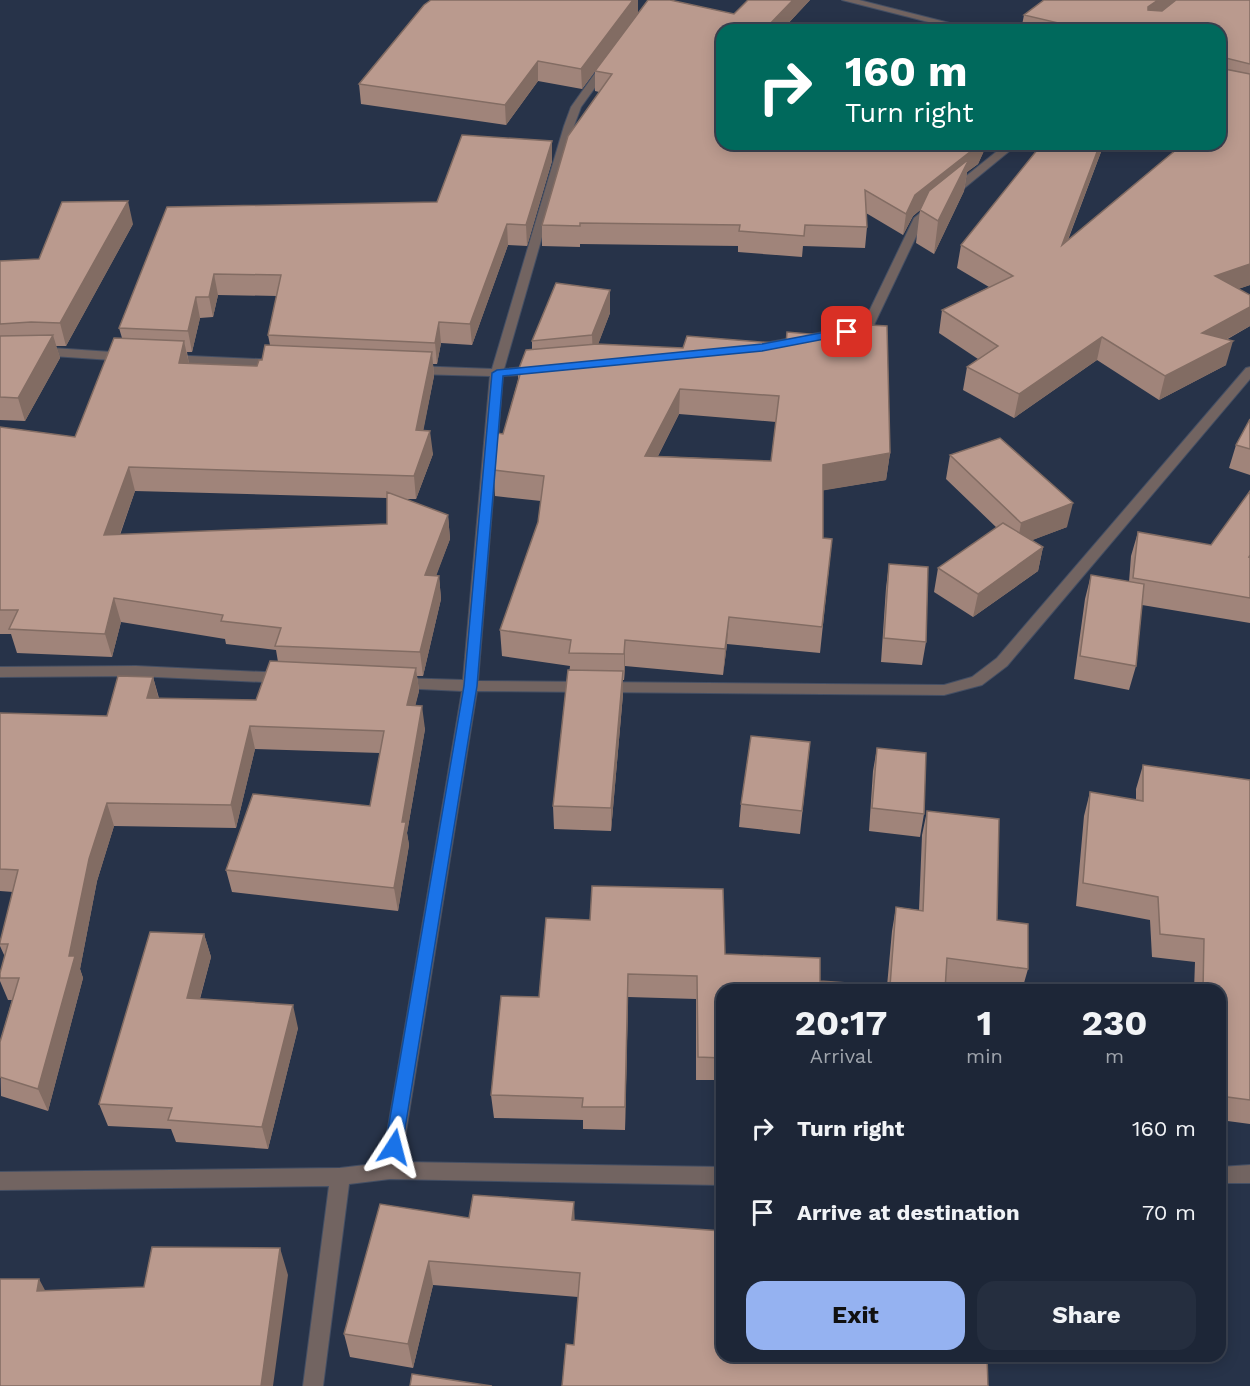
<!DOCTYPE html>
<style>
:root{--surface:#1d2637;--page:#252e3f;--text:#f1f3f6;--muted:#a0a5ad;--line:#3b4352;--accent:#95b2f1}
body{margin:0;font-family:"Work Sans",sans-serif;background:var(--page);color:var(--text);height:100vh;display:flex;flex-direction:column;font-size:22px;white-space:nowrap}
*{box-sizing:border-box;margin:0}
p{font-size:20px;color:var(--muted)}
.icon{flex:none;width:33px;height:33px;fill:none;stroke:currentColor;stroke-width:2;stroke-linecap:round;stroke-linejoin:round}
.map{position:relative;flex:1;overflow:hidden}
.panel{position:absolute;left:716px;top:984px;width:510px;height:378px;display:flex;flex-direction:column;background:var(--surface);border-radius:18px;box-shadow:0 3px 15px #0003,0 0 0 2px var(--line)}
.panel>*{flex:none}
.banner{position:absolute;left:716px;top:24px;width:510px;height:126px;border-radius:18px;box-shadow:0 3px 15px #0003,0 0 0 2px var(--line);background:#00695c;color:#fff;overflow:hidden}
.pin{position:absolute;display:grid;place-items:center;width:51px;height:51px;color:#fff;margin:-26px;border-radius:12px;box-shadow:0 3px 9px #0006}
.me{position:absolute;width:66px;margin:-33px;rotate:9deg;stroke-linejoin:round;filter:drop-shadow(0 0 4px #0008)}
.turn{display:flex;align-items:center;gap:21px;height:126px;padding:0 30px;font-size:27px}
.turn .icon{width:78px;height:78px;stroke-width:2.5}
.turn b{display:block;font-size:42px;line-height:51px}
.eta{display:flex;justify-content:space-evenly;align-items:center;height:102px;text-align:center}
.eta b{font-size:36px;font-weight:700;line-height:42px}
.primary-button{display:flex;gap:12px;margin-top:auto;padding:12px 30px}
.primary-button a{flex:1;height:69px;border-radius:18px;background:var(--accent);color:#111;font-size:24px;font-weight:700;line-height:69px;text-align:center}
.primary-button a+a{background:var(--page);color:var(--text)}
ul{padding:0;list-style:none}
li{display:flex;align-items:center;gap:18px;height:84px;padding:0 30px}
li div{flex:1}
li b{display:block;font-size:22px}
li em{font-style:normal}
.map>svg:first-child{display:block}
.lines{fill:none;stroke-linecap:round;stroke-linejoin:round}
.street-casing{stroke:#444f64;stroke-width:2}
.street{fill:#726461;fill-rule:evenodd}
.wall{fill:#a0847a;fill-rule:evenodd}
.shaded-wall{fill:#826c63}
.building{fill:#ba9a8e;stroke:#826c63;stroke-width:1.5;fill-rule:evenodd}
.route{fill:#1a73e8;stroke:#114b97;stroke-width:1.5}
</style>
<div class="map">
<svg width="1250" height="1386" viewBox="0 0 1250 1386">
<rect width="100%" height="100%" fill="#273349"/>
<g class="lines">
<defs>
<path id="street" d="M842,0H859L977,30H960Z
M607,61L612,64L581,107L574,126L504,369L536,366L542,370L536,374L503,376L478,681L944,685L972,677L997,658L1246,368L1250,367V379L1007,666L982,685L944,695L477,691L401,1162L722,1167V1185L390,1179L349,1184L323,1386H303L329,1186L0,1190V1172L340,1168L382,1163L462,691L399,688L392,683L399,678L463,680L490,376L414,374L408,370L414,366L492,369L564,126L571,107L603,62Z
M1006,144H1018L923,222L873,327L847,335L759,350V344L845,328L864,322L914,218Z
M38,347L126,353L132,357L126,361L38,355L0,357V349Z
M168,355L279,360L285,364L279,368L164,362L162,359L164,356Z
M136,666L285,673L292,678L285,683L136,676L0,677V667Z
M1250,1165V1183H1220V1167Z"/>
</defs>
<use href="#street" class="street-casing"/>
<use href="#street" class="street"/>
</g>
<path class="wall" d="M431,0H638V13L582,89L538,81L506,125L361,104L359,84Z
M748,0H810L782,30H722V144H987L978,164L967,172L964,191L934,254L916,243L920,210L913,216L903,235L866,213L867,227L865,248L803,246L802,257L738,252V246L580,244V247L542,246V225L599,92L595,91V71L734,14Z
M1250,0V285L1238,289L1250,326L1226,340V365L1159,400L1097,360L1014,418L963,390L967,367L978,359L939,333L942,310L989,287L957,268L961,245L1042,144H1104L1068,240L1220,144V30H1021L1024,15Z
M552,141V161L527,246L508,245L472,345L441,343L437,364H433L434,376L423,430L433,454L416,499H405L448,515L450,539L436,575L439,576L441,599L423,676H417L419,691L415,705L425,729L407,833L409,845L398,911L232,892L226,870L370,806L380,753L255,749L236,828L114,826L97,881L80,969L83,978L48,1111L1,1096L0,1042L12,1000H8L0,981V973L5,957L0,946V942L13,892L0,891V713L107,716L153,677L159,698L256,700L278,662L276,650L226,644L225,639L121,622L112,657L17,653L11,634H0V427L75,437L122,338L119,328L167,207L437,202ZM218,295L277,296L268,335L270,345L262,360L257,366L189,364L187,352H192L200,318L213,317ZM135,491L387,498V524L120,535Z
M133,224L66,346H56L60,358L25,421L0,420V261L39,259Z
M610,290V313L598,344L683,348L786,344L831,336L833,323L890,453L886,480L823,490V538L832,539L820,653L727,644L723,675L625,666L624,680H623V694L611,831L554,829L553,806L570,666L502,656L500,630L538,522L541,501L495,496L494,470L503,434L518,380V371L532,350V341ZM679,414L776,422L771,461L658,456Z
M1250,419V475L1229,468L1236,445Z
M950,455L1067,527L1032,540L1043,547L1038,571L973,617L934,592L938,568L997,528L946,479Z
M1250,491V623L1142,605L1136,666L1129,690L1074,679L1085,599L1091,575L1129,582L1131,556L1138,532L1211,545Z
M889,564L926,642L922,665L881,662L886,588Z
M810,742L800,834L739,827L741,804Z
M877,748L924,814L920,837L869,831L873,771Z
M1143,765L1250,780V1124L1220,1120V990H1194L1195,962L1152,957L1150,920L1076,906L1084,816L1090,792L1136,800V789Z
M927,811L1028,969L1022,990H1007L946,982L945,990H722V1080H696V999L628,997L625,1130L583,1129V1120L494,1118L491,1095L539,997L546,918L725,954L820,981L887,986L892,931L896,907L919,910L922,835Z
M204,934L211,957L200,999L298,1028L268,1149L176,1142L171,1129L108,1126L99,1104Z
M469,1218L574,1221L722,1231L574,1345L578,1297L433,1285L413,1368L350,1357L344,1334Z"/>
<path class="shaded-wall" d="M627,0H638V13L582,89L581,69Z
M793,0H810L782,30H764Z
M1158,0H1180L1144,28L1148,7Z
M538,61V81L506,125L505,105Z
M552,141V161L527,246L526,225Z
M980,144H987L978,164L967,172L964,191L934,254L938,221L959,179L913,216L903,235L906,214L915,195Z
M1100,144H1104L1057,268L1062,245Z
M128,201L133,224L66,346L60,323Z
M507,224L508,245L472,345L470,324Z
M1250,264V285L1208,299L1215,276Z
M214,274L218,295L213,317L209,297Z
M610,290V313L593,358L592,335Z
M196,297L200,318L192,352L188,331Z
M1250,307V326L1196,356L1202,333Z
M439,322L441,343L437,364L435,343Z
M53,335L60,358L25,421L18,398Z
M1102,337L1097,360L1014,418L1019,394Z
M184,341L189,364L179,363Z
M1233,341L1226,365L1159,400L1165,376Z
M432,352L434,376L419,453L416,430Z
M680,389L679,414L645,482V456Z
M430,431L433,454L416,499L414,476Z
M890,453L886,480L820,491L823,465Z
M129,467L135,491L111,559L104,535Z
M1073,503L1067,527L1017,546L1021,523Z
M448,515L450,539L428,598L425,575Z
M1043,547L1038,571L973,617L978,594Z
M439,576L441,599L423,676L420,652Z
M114,598L121,622L112,657L105,634Z
M729,617L727,644L723,675L725,649Z
M625,640V666L624,680V654Z
M416,668L419,691L410,728L407,705Z
M623,671V694L611,831V808Z
M153,677L159,700L147,698Z
M422,706L425,729L407,833L409,845L398,911L394,888L402,822Z
M250,726L255,749L236,828L231,805Z
M107,803L114,826L97,881L80,969L83,978L48,1111L38,1089L69,956L89,859Z
M204,934L211,957L194,1020L187,998Z
M628,974V997L625,1130V1107Z
M293,1005L298,1028L268,1149L262,1127Z
M574,1202L575,1227L572,1220Z
M280,1248L288,1275L273,1386H261Z
M429,1261L433,1285L413,1368L408,1344Z
M39,1279L53,1305L37,1291Z"/>
<path class="building" d="M431,0H633L581,69L538,61L505,105L359,84L424,5Z
M648,0H670L734,14L748,0H793L764,30H722V144H980L915,195L906,214L865,190L867,227L805,225L804,236L739,231L740,225L580,223V226L542,225L568,136L612,74L595,71Z
M1044,0H1158L1148,7V10L1162,11L1176,0H1250V64L1226,58L1223,60L1225,69L1250,74V264L1215,276L1250,295V307L1202,333L1233,341L1165,376L1102,337L1019,394L967,367L998,346L942,310L1013,276L961,245L1042,144H1100L1062,245L1183,144H1220V30H1088L1024,15Z
M462,135L552,141L526,225L507,224L470,324L439,322L435,343L268,335L281,275L214,274L209,297H196L188,331L119,328L167,207L437,202Z
M969,159L938,221L920,210L929,191Z
M128,201L60,323L31,322L0,324V261L39,259L62,202Z
M556,283L610,290L592,335L532,341Z
M833,323L887,326L890,453L823,465V538L832,539L822,627L729,617L725,649L625,640L624,654L569,653L571,640L500,630L538,522L544,476L494,470L497,433L503,434L521,371H518L526,350L597,344L683,348L687,336L786,344L787,332L832,336ZM680,389L779,396L771,461L645,456Z
M53,335L18,398L0,397V336Z
M114,338L184,341L179,363L257,366L259,360H262L265,345L432,352L416,430L430,431L414,476L129,467L104,535L387,524V492L448,515L425,575L439,576L420,652L275,646L281,628L221,621L223,615L114,598L105,634L9,629L18,610H0V427L75,437Z
M1250,419V449L1236,445Z
M1000,438L1073,503L1021,523L950,455Z
M1250,491V555L1249,557H1250V598L1133,578L1138,532L1211,545Z
M1003,523L1043,547L978,594L938,568Z
M889,564L928,567L926,642L884,638Z
M1091,575L1144,584L1136,666L1080,656Z
M270,661L416,668L407,705L422,706L402,822H406L394,888L226,870L253,794L370,806L384,731L250,726L231,805L107,803L89,859L69,956H75L38,1089L0,1077V1042L19,978H0V973L8,944H0V942L18,870L0,869V713L107,716L118,676L153,677L147,698L256,700Z
M568,670L623,671L611,808L553,806Z
M751,736L810,742L802,811L741,804Z
M877,748L926,753L924,814L872,808Z
M1143,765L1250,780V1100L1220,1096V990H1203L1204,939L1160,934L1158,897L1083,883L1090,792L1143,801Z
M927,811L999,819L997,920L1028,924V969L947,958L945,990H722V1058L698,1057L697,976L628,974L625,1107H582L583,1098L491,1095L501,996L539,997L546,918L590,920L592,886L723,889L725,954L820,958V981L890,986L896,907L923,911Z
M150,932L204,934L187,998L293,1005L262,1127L168,1120L172,1108L99,1104Z
M473,1195L574,1202L572,1220L722,1231V1356H987L988,1386H562L566,1344L574,1345L580,1273L429,1261L408,1344L344,1334L380,1204L469,1218Z
M152,1247L280,1248L261,1386H0V1279H39L37,1291L144,1287Z
M412,1374L492,1386H410Z"/>
<path class="route" d="M847,328L851,329V334L762,351L503,376L477,686L402,1147L400,1153L394,1155L388,1153L385,1147L464,686L492,373L497,370L762,344Z"/>
</svg>
<div class="pin" style="left:847px;top:332px;background:#d93025"><svg class="icon" aria-label="arrive" viewBox="0 0 24 24"><path d="M6 21V4h12l-3 4 3 4H6"/></svg></div>
<svg class="me" style="left:394px;top:1147px" viewBox="-20 -20 40 40"><path d="M0-17L14 15 0 8-14 15z" fill="#1a73e8" stroke="#fff" stroke-width="4"/></svg>
<div class="banner">
<div class="turn"><svg class="icon" aria-label="right" viewBox="0 0 24 24"><path d="M7 20v-9h11M14 6l5 5-5 5"/></svg><div><b>160 m</b>Turn right</div></div>
</div>
<section class="panel">
<div class="eta">
<div><b>20:17</b><p>Arrival</p></div>
<div><b>1</b><p>min</p></div>
<div><b>230</b><p>m</p></div>
</div>
<ul>
<li><svg class="icon" aria-label="right" viewBox="0 0 24 24"><path d="M7 20v-9h11M14 6l5 5-5 5"/></svg><div><b>Turn right</b></div><em>160 m</em></li>
<li><svg class="icon" aria-label="arrive" viewBox="0 0 24 24"><path d="M6 21V4h12l-3 4 3 4H6"/></svg><div><b>Arrive at destination</b></div><em>70 m</em></li>
</ul>
<div class="primary-button"><a>Exit</a><a>Share</a></div>
</section>
</div>
